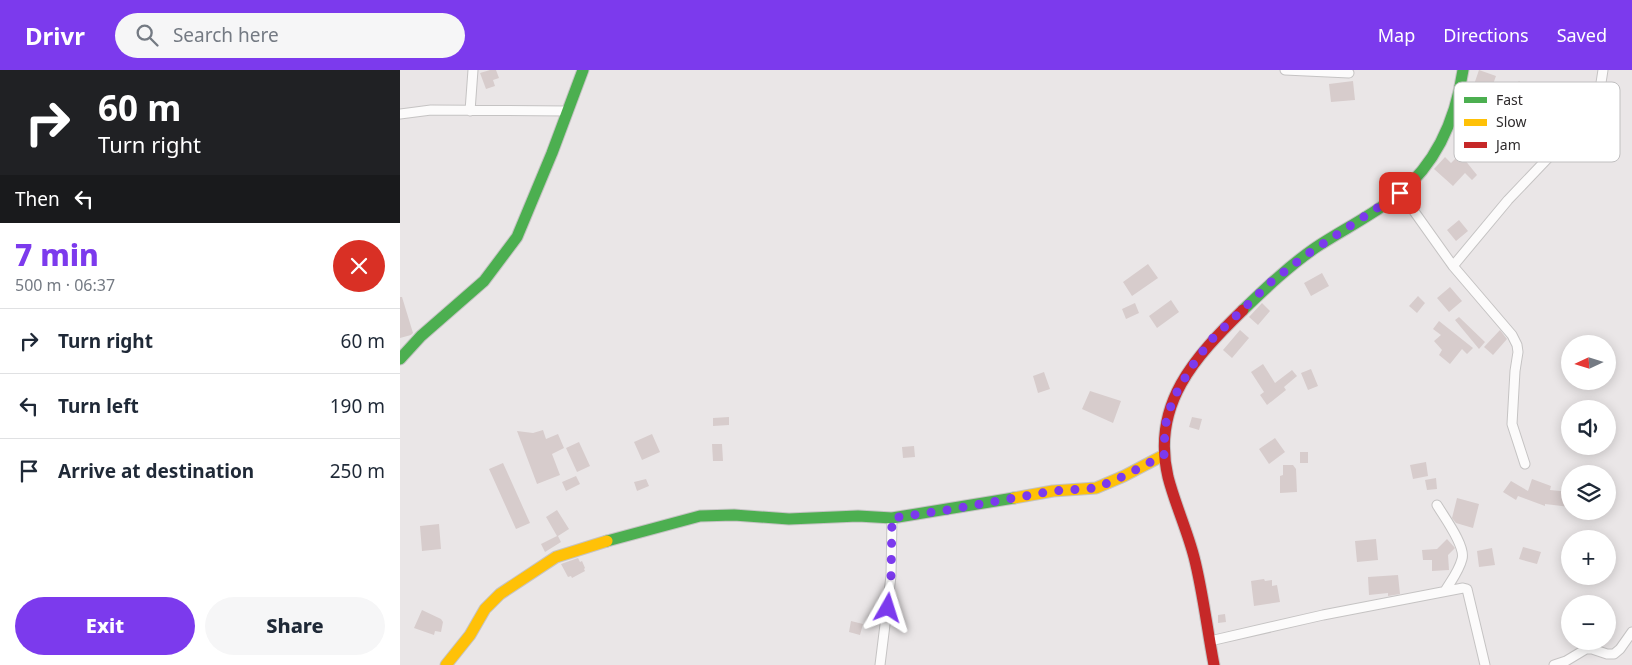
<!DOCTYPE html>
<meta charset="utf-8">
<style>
:root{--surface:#fff;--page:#f6f6f7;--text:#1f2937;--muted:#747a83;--line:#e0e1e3;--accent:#7c3aed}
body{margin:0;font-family:"Noto Sans",sans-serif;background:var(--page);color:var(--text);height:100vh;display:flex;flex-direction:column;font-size:19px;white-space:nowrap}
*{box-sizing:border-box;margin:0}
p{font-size:16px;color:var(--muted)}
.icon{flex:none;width:28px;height:28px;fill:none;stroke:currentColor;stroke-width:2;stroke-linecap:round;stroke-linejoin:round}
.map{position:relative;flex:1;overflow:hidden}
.side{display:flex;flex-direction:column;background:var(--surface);width:400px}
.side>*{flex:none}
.guide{background:#202124;color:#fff;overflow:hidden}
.needle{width:32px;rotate:266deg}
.controls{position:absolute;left:1161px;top:265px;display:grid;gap:10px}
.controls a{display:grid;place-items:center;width:55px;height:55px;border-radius:50%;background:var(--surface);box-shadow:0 2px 12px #0003;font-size:25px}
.pin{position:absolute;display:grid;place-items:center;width:42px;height:42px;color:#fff;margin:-21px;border-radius:10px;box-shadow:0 2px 8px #0006}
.me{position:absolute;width:55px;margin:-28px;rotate:6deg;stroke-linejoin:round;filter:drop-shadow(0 0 4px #0008)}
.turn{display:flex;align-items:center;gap:18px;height:105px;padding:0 15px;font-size:22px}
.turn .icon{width:65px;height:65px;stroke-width:2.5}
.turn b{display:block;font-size:35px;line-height:42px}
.then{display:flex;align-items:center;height:48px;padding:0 15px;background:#0003;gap:10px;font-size:19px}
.round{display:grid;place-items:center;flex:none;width:52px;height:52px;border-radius:26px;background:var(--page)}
.head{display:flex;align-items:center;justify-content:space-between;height:85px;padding:0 15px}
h1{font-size:30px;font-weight:800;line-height:38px;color:var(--accent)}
.button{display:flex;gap:10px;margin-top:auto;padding:10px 15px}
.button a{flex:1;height:58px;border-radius:30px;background:var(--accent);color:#fff;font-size:20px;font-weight:800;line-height:58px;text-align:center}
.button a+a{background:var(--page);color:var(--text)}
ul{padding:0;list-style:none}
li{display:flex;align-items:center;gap:15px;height:65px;padding:0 15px;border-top:1px solid var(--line)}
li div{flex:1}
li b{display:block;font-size:19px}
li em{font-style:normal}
header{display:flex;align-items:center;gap:30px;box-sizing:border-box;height:70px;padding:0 25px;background:var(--accent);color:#fff}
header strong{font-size:24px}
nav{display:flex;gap:28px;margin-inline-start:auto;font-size:18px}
.search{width:350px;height:45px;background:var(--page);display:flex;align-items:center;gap:12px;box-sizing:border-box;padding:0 18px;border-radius:28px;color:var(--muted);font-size:19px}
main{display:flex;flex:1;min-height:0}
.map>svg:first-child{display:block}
.building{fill:#d7cccc}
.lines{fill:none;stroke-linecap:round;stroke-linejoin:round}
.street-casing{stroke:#c5c3c3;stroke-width:11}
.fast-casing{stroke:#c5c3c3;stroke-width:13}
.slow-casing{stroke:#c5c3c3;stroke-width:13}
.jam-casing{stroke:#c5c3c3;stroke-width:13}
.street{stroke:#fcfbfb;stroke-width:9}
.fast{stroke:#4caf50;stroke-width:11}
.slow{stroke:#ffc107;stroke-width:11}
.jam{stroke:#c62828;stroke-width:11}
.route{stroke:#7c3aed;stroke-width:9;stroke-dasharray:0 16.2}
.key{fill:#fff;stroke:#c0bfc0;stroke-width:1}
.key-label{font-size:14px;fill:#2e2b2c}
</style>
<header>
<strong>Drivr</strong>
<div class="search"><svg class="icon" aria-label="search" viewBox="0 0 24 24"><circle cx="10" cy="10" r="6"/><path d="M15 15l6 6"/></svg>Search here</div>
<nav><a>Map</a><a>Directions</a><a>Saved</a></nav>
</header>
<main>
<section class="side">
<div class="guide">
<div class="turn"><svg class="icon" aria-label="right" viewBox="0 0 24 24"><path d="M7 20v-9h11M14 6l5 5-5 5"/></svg><div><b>60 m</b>Turn right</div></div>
<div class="then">Then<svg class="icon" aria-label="left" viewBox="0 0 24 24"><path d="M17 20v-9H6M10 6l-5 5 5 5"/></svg></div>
</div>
<div class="head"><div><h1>7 min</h1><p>500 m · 06:37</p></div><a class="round" style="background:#d93025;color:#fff"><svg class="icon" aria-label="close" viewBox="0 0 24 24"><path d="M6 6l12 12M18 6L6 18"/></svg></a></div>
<ul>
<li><svg class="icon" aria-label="right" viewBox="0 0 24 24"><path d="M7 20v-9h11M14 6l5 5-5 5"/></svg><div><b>Turn right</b></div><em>60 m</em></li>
<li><svg class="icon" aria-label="left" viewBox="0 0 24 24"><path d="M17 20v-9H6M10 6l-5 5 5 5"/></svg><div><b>Turn left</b></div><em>190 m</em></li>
<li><svg class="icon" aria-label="arrive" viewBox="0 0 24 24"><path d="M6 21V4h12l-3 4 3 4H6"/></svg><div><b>Arrive at destination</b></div><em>250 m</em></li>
</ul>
<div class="button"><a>Exit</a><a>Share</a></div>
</section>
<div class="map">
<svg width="1232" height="595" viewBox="0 0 1232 595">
<rect width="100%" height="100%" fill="#eae6e7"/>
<path class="building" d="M90,0H96L99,8L93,10L95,16L86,19L80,3Z
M1079,0L1096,6L1092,17L1088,16L1082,34L1069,29Z
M953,11L955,30L931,32L929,14Z
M1119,11L1127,19L1118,30L1125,35L1111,56L1101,48L1106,42L1101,38L1104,34L1100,31L1106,21L1109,23Z
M1060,84L1077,105L1072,110L1065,103L1053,116L1034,99L1045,87L1051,93Z
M1059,150L1068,161L1056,171L1047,160Z
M748,194L758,208L732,226L723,212Z
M922,203L929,216L911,226L904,213Z
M1050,217L1062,231L1049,242L1037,228Z
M1018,226L1025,233L1017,243L1009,236Z
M0,227H2L13,263L11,265L0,268Z
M771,230L779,242L757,258L749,246Z
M735,233L739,243L726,249L722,239Z
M862,233L870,241L858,255L849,247Z
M1059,247L1085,272L1079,279L1055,250Z
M1039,251L1073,278L1067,284L1062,279L1050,294L1039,285L1042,280L1034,271L1041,265L1033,259Z
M840,260L849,268L832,288L823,280Z
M1100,260L1107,269L1093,285L1084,277Z
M863,294L875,313L892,300L897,306L884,317L886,320L867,335L860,325L864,322L851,302Z
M911,299L918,316L908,320L901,303Z
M644,302L650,319L638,323L633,306Z
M690,321L721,331L713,353L682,339Z
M329,347V355L313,356V348Z
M792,347L802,349L799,360L789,357Z
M143,360L146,369L158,364L164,378L152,384L160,405L137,414L117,361L133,363Z
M252,364L260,382L242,390L234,372Z
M875,368L885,382L869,394L859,379Z
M179,372L190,396L177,402L166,378Z
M312,374H322L323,391H313Z
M514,376L515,387L503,388L502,377Z
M900,382H908V393H900Z
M1026,392L1028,406L1013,409L1010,395Z
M103,393L130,453L116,459L89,399Z
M883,395H893L896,399L897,422L880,423V406L883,405Z
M176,406L180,414L166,421L162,412Z
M1036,408L1037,419L1027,420L1025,410Z
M246,409L249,416L237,421L234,412Z
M1132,409L1151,416L1150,420L1170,422V437L1145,434V436L1118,426L1116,430L1103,422L1111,411L1128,421Z
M1057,428L1079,434L1073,458L1056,453L1052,448Z
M157,440L169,459L158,466L161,472L145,482L141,474L157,466L146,447Z
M39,454L41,479L22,481L20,456Z
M976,469L978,490L957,492L955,471Z
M1047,469L1055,478L1048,485L1049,500L1032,501V490H1023L1022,480L1037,479Z
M1123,477L1141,482L1137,494L1119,489Z
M1092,478L1095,495L1079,497L1077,481Z
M178,488L180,492L182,491L185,498L184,499L185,501L172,508L171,506L168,507L161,494Z
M998,505L1000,524L988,526V523L969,525L968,507Z
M864,509L865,511L872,510V516L877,515L880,532L854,536L851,511Z
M22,540L41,549L43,552L41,562L35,561L34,565L14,558Z
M825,544L826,552L818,553V545Z
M451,551L463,554L460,565L449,562Z"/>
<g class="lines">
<defs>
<path id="street" d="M885,0L949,3
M70,41L73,0
M0,44L31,40L167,41
M1001,123L1053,196L1112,265L1117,275L1118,282L1115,301L1112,354L1125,394
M1053,196L1108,130L1189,45L1198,32L1203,0
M1037,435C1044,447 1066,476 1062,489C1059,501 1051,511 1045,521
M810,571L923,545L1063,518L1067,519L1085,595
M480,595L491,506L492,448
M1154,595L1166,591L1186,579H1192L1207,584H1214L1220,579L1232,562"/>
<path id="fast" d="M843,240C866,218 889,196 915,178C942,160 973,145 998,125C1037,93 1056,48 1063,0
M0,289L21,266L84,211L117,167L152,83L183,0
M207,471L300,446L334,445L389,449L458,446L492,448L614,428"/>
<path id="slow" d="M614,428L653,421L696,418L724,406L764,385
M46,595L70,565L85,539L100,524L156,487L207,471"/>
<path id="jam" d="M814,595C807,559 803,522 794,487C787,460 775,434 768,407C751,334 795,287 843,240"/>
</defs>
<use href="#street" class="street-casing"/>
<use href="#fast" class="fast-casing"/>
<use href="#slow" class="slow-casing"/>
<use href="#jam" class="jam-casing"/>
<use href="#street" class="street"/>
<use href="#fast" class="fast"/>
<use href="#slow" class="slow"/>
<use href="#jam" class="jam"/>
</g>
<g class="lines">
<path class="route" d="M488,538L491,506L492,448L547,440L653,421L696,418L724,406L764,385L765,356L773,329L790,299L810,271L871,212L906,185L1000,123"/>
</g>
<rect x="1054" y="12" width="166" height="80" rx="8" class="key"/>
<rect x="1064" y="27" width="23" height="6" fill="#4caf50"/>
<rect x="1064" y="49" width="23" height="7" fill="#ffc107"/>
<rect x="1064" y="72" width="23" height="6" fill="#c62828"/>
<g class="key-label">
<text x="1096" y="35">Fast</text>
<text x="1096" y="57">Slow</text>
<text x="1096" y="80">Jam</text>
</g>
</svg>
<div class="controls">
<a><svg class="needle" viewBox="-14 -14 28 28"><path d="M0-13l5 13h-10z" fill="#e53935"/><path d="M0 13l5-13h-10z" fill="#747a83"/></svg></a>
<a><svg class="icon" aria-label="sound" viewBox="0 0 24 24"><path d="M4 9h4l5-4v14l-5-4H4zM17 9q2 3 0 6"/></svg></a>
<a><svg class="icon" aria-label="layers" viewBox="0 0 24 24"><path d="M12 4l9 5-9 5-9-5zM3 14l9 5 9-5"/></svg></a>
<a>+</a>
<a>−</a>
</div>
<div class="pin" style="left:1000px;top:123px;background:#d93025"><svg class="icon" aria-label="arrive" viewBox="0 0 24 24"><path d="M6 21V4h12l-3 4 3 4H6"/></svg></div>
<svg class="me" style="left:488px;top:538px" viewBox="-20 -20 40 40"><path d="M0-17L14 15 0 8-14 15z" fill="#7c3aed" stroke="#fff" stroke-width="4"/></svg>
</div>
</main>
